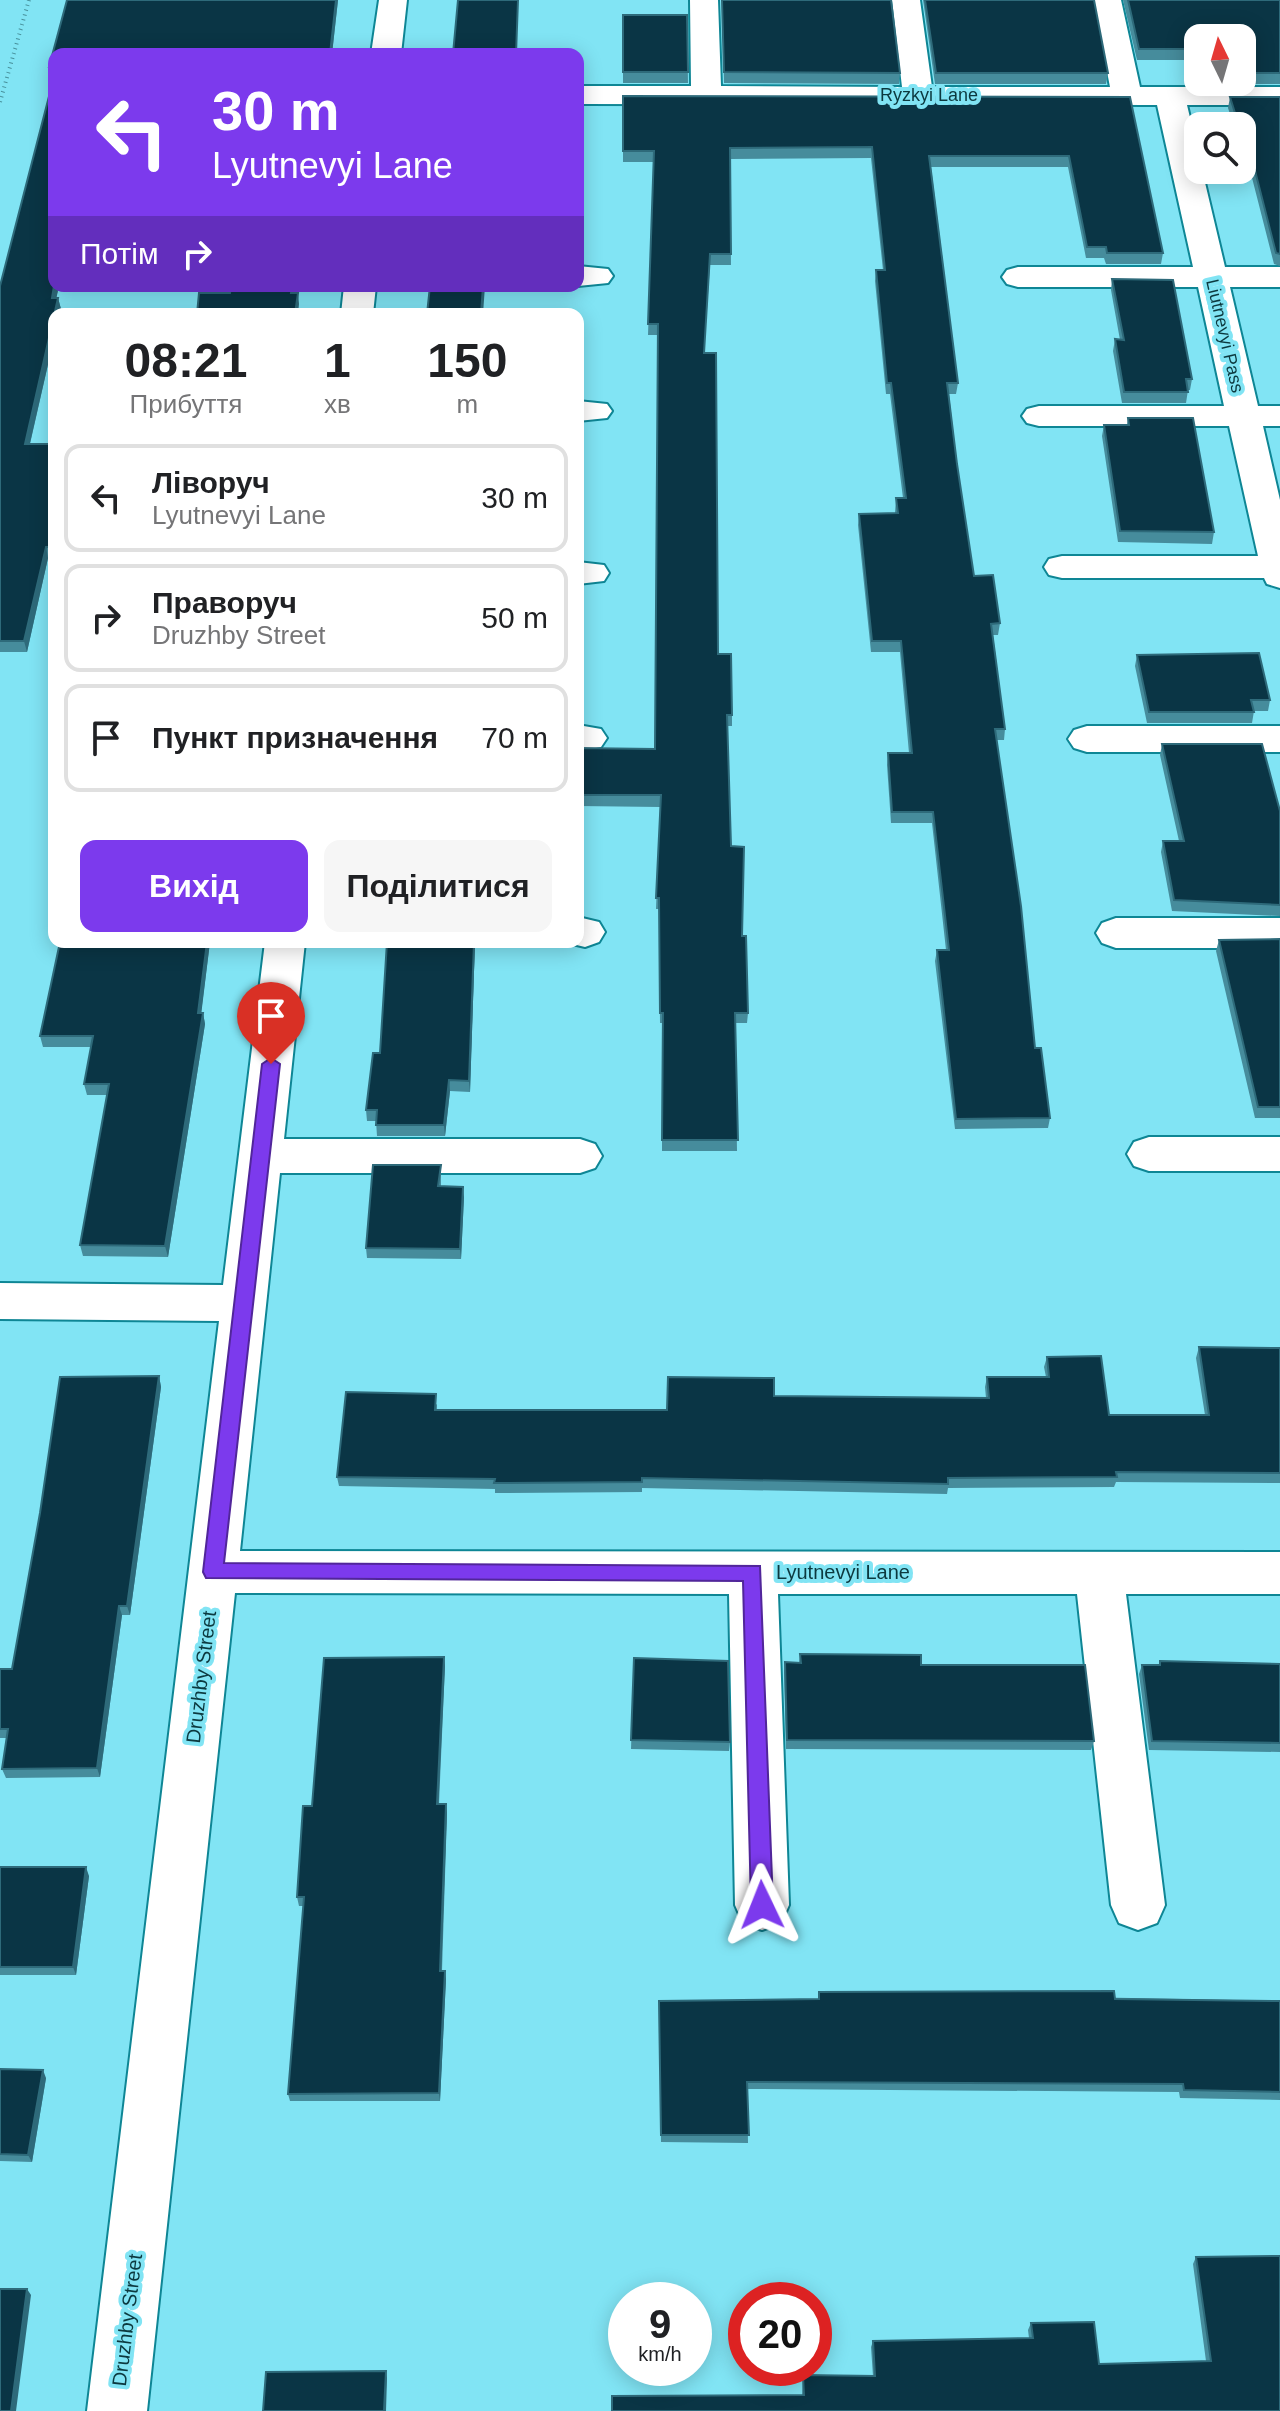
<!DOCTYPE html>
<html lang="uk">
<meta charset="utf-8">
<style>
:root{--surface:#fff;--page:#f6f6f6;--text:#202124;--muted:#757577;--line:#e0e0e0;--accent:#7c3aed}
body{margin:0;font-family:Helvetica,sans-serif;background:var(--page);color:var(--text);height:100vh;display:flex;flex-direction:column;font-size:30px;white-space:nowrap}
*{box-sizing:border-box;margin:0}
p{font-size:26px;color:var(--muted)}
.icon{flex:none;width:44px;height:44px;fill:none;stroke:currentColor;stroke-width:2;stroke-linecap:round;stroke-linejoin:round}
.map{position:relative;flex:1;overflow:hidden}
.details{position:absolute;left:48px;top:308px;width:536px;height:640px;display:flex;flex-direction:column;background:var(--surface);border-radius:16px;box-shadow:0 4px 20px #0003}
.details>*{flex:none}
.guide{position:absolute;left:48px;top:48px;width:536px;height:244px;border-radius:16px;box-shadow:0 4px 20px #0003;background:#7c3aed;color:#fff;overflow:hidden}
.needle{width:52px;rotate:355deg}
.tools{position:absolute;left:1184px;top:24px;display:grid;gap:16px}
.tools a{display:grid;place-items:center;width:72px;height:72px;border-radius:16px;background:var(--surface);box-shadow:0 4px 20px #0003;font-size:40px}
.speed{position:absolute;left:608px;top:2282px;display:flex;gap:16px;font-size:40px;font-weight:700;text-align:center}
.speed>*{display:grid;place-content:center;width:104px;height:104px;border-radius:50%;background:var(--surface);box-shadow:0 4px 20px #0003;line-height:1}
.speed small{font-size:20px;font-weight:400}
.speed .limit{border:12px solid #d22;background:#fff;color:#111}
.pin{position:absolute;display:grid;place-items:center;width:68px;height:68px;color:#fff;margin:-82px -34px;border-radius:50% 50% 50% 0;rotate:-45deg;box-shadow:0 0 8px #0007}
.pin .icon{rotate:45deg}
.me{position:absolute;width:88px;margin:-44px;rotate:358deg;stroke-linejoin:round;filter:drop-shadow(0 0 6px #0008)}
.turn{display:flex;align-items:center;gap:28px;height:168px;padding:0 32px;font-size:36px}
.turn .icon{width:104px;height:104px;stroke-width:2.5}
.turn b{display:block;font-size:56px;line-height:68px}
.then{display:flex;align-items:center;height:76px;padding:0 32px;background:#0003;gap:16px;font-size:30px}
.eta{display:flex;justify-content:space-evenly;align-items:center;height:136px;text-align:center}
.eta b{font-size:48px;font-weight:600;line-height:56px}
.button{display:flex;gap:16px;margin-top:auto;padding:16px 32px}
.button a{flex:1;height:92px;border-radius:16px;background:var(--accent);color:#fff;font-size:32px;font-weight:600;line-height:92px;text-align:center}
.button a+a{background:var(--page);color:var(--text)}
ul{padding:0;list-style:none}
li{display:flex;align-items:center;gap:24px;height:108px;margin:0 16px 12px;padding:0 16px;border:4px solid var(--line);border-radius:16px}
li div{flex:1}
li b{display:block;font-size:30px}
li em{font-style:normal}
.map>svg:first-child{display:block}
.lines{fill:none;stroke-linecap:round;stroke-linejoin:round}
.minor-casing{stroke:#0e8695;stroke-width:4}
.path{stroke:#48919c;stroke-width:4;stroke-dasharray:1 4;stroke-linecap:butt}
.minor{fill:#fff;fill-rule:evenodd}
.wall{fill:#468c9c}
.shaded-wall{fill:#2e6a7a}
.building{fill:#0a3545;stroke:#2e6a7a;stroke-width:2}
.route{fill:#7c3aed;stroke:#51269a;stroke-width:2}
.labels{text-anchor:middle;stroke-width:8;stroke-linejoin:round;paint-order:stroke}
.far-street-label{font-size:18px;fill:#0c393f;stroke:#81e4f4}
.street-label{font-size:20px;fill:#0c393f;stroke:#81e4f4}
</style>
<div class="map">
<svg width="1280" height="2411" viewBox="0 0 1280 2411">
<rect width="100%" height="100%" fill="#81e4f4"/>
<g class="lines">
<defs>
<path id="minor" d="M379,0H407L401,54H371Z
M690,0H718L721,86L902,87L892,0H920L932,87H1110L1093,0H1121L1140,87H1280V105H1187L1198,151V170H1202L1225,267H1280V287H1230L1258,406H1280V426H1263L1280,500V588L1267,584L1264,578H1062L1049,575L1044,567L1049,559L1062,556H1258L1229,426H1039L1027,423L1022,416L1027,409L1039,406H1224L1198,287H1018L1007,284L1002,277L1007,270L1018,267H1193L1157,105L578,104V86H691Z
M578,266L608,269L613,276L608,283L578,286Z
M344,286H376L373,314H341Z
M578,401L607,404L612,411L607,418L578,421Z
M578,562L604,565L609,573L604,581L578,584Z
M578,725L601,729L607,738L601,747L578,751Z
M1087,726H1280V752H1087L1074,748L1068,739L1074,730Z
M578,917L599,922L605,932L599,942L585,947L564,942H578Z
M1116,918H1280V948H1116L1102,943L1096,933L1102,923Z
M265,942H305L284,1139H580L595,1144L602,1156L595,1168L580,1173H280L240,1551L1280,1552V1594H1126L1165,1905L1157,1923L1138,1930L1119,1923L1111,1905L1077,1594H778L789,1905L781,1923L762,1930L743,1923L735,1905L729,1594L235,1593L147,2411H87L219,1321L0,1319V1283L223,1285Z
M1149,1137H1280V1171H1149L1134,1166L1127,1154L1134,1142Z"/>
</defs>
<use href="#minor" class="minor-casing"/>
<path class="path" d="M0,102L29,0"/>
<use href="#minor" class="minor"/>
</g>
<path class="wall" d="M67,0H338L332,54H54V286H59L56,298H58L61,309L59,314H54V338L30,444H54V558H48L27,652H0V286L54,78H51L49,67Z
M722,0L900,73L899,84L724,83Z
M923,0H1094L1108,73L1106,84H935Z
M1123,0H1280V84H1221V82H1242V38H1198V60H1137Z
M623,15H687L688,83H623Z
M623,96L1130,97L1163,253L1161,264H1106L1104,258H1086L1068,167H931L958,383L956,394H949L957,464L974,576L1000,623L998,635H993L1005,729L1004,740H997L1035,1048L1050,1118L1048,1128L955,1129L935,961L937,950H946L932,823H891L887,765L888,753H909L900,652H871L858,525L859,514L895,513L896,498H903L890,394H886L875,281L876,270H883L871,158L730,159L731,265H710L704,353L718,654L732,715V726H727L731,846L742,936L748,1013L747,1023H735L737,1151H662V1023H660L659,909H656L660,807L578,806V748L655,749L658,335H648L654,162H623Z
M1230,97H1280V266L1274,264L1249,166H1245L1242,154V126H1234L1228,108Z
M1112,279L1192,379L1190,390H1188L1186,403H1122L1113,351L1115,339L1120,340L1111,290Z
M1128,418L1214,532L1212,544L1118,542L1102,436L1104,425H1127Z
M1137,655L1270,700L1268,711H1254L1252,723H1147L1135,666Z
M1162,744L1280,811V916L1172,911L1161,852L1163,841H1179L1160,755Z
M1280,939V1118H1255L1216,951L1219,940Z
M60,942H210L201,1013H203L205,1024L168,1257L83,1256L80,1245L107,1095H87L84,1084L91,1047H43L40,1036Z
M475,942L470,1092L450,1091L445,1136H377L376,1121H367L366,1110L380,1053Z
M441,1165V1186L464,1197L461,1259L367,1258L366,1248Z
M1199,1347L1280,1348V1483L1116,1482L1114,1487L948,1488L947,1494L642,1488V1492L495,1493V1489L339,1486L337,1477L437,1404V1410H667L774,1396L986,1398L985,1387L987,1377H1046L1044,1367L1047,1357L1109,1415H1205L1196,1358Z
M159,1376L161,1387L130,1615H122L100,1777L6,1778L2,1769L7,1738H0V1669H12Z
M800,1654L1094,1741L1091,1750L786,1749L784,1672L785,1662L799,1663Z
M444,1657L445,1666L439,1804H446L447,1813L442,1971H445L446,1979L440,2101H290L288,2094L303,1906H299L297,1897L312,1806Z
M634,1658L730,1742L729,1751L631,1749Z
M1160,1661L1280,1664V1752L1149,1750L1139,1674L1142,1665H1159Z
M0,1867L89,1876L76,1975H0Z
M819,1992L1280,2001V2100L1180,2098L1179,2092L747,2089L748,2143L661,2142L659,2001L818,1999Z
M0,2069L46,2078L32,2162L0,2161Z
M1196,2257L1280,2411L802,2395L803,2375L873,2376L871,2347L873,2341L1029,2338L1028,2330L1031,2323L1099,2364L1206,2361L1193,2264Z"/>
<path class="shaded-wall" d="M336,0H338L332,54H330Z
M54,286H59L54,309L52,298Z
M483,286H485L483,314H481Z
M298,293L299,304L298,314H295Z
M58,298L61,309L59,314H55Z
M54,317V338L27,456L25,444Z
M46,547L48,558L27,652L24,641Z
M207,942H210L200,1024L198,1013Z
M474,942H475L470,1092L469,1081Z
M203,1013L205,1024L168,1257L165,1246Z
M449,1080L450,1091L445,1136L444,1125Z
M463,1187L464,1197L461,1259L460,1249Z
M159,1376L161,1387L130,1615L127,1606Z
M119,1606L122,1615L100,1777L97,1768Z
M444,1657L445,1666L438,1813L437,1804Z
M446,1804L447,1813L441,1979L440,1971Z
M86,1867L89,1876L76,1975L73,1967Z
M445,1971L446,1979L440,2101L439,2093Z
M43,2070L46,2078L32,2162L28,2155Z
M27,2289L31,2295L16,2411H11Z
M386,2371L387,2378L386,2411H384Z"/>
<path class="building" d="M67,0H336L330,54H54V67H49Z
M458,0H518L516,54H453Z
M722,0H891L900,73L724,72Z
M925,0H1094L1108,73H936Z
M1128,0H1280V73H1242V38H1198V49H1139Z
M623,15H687L688,72H623Z
M54,77V286L52,298H58L25,444H54V547H46L24,641H0V286Z
M623,96L1130,97L1163,253H1107L1106,247H1087L1069,156H929L958,383H947L957,464L974,576L993,575L1000,623L991,624L1005,729H995L1021,906L1035,1048H1041L1050,1118L956,1119L937,950H949L933,812H892L888,753H912L901,641H872L859,514L898,513L896,498H906L891,383H887L876,270H885L872,147L730,148L731,254H710L704,353H716L718,654H731L732,715H727L731,846L744,847L742,936H746L748,1013H735L738,1140H662L663,1013H660L659,898H656L661,795H578V748L655,749L658,324H648L654,151H623Z
M1230,97H1280V254L1276,253L1251,155H1247L1242,136V126H1239Z
M1112,279L1173,280L1192,379H1186L1188,392H1124L1115,339L1124,340Z
M231,286H292L291,293H298L295,314H197L199,293H230Z
M430,286H483L481,314H427Z
M1128,418H1193L1214,532L1120,531L1104,425H1129Z
M1259,653L1270,700H1251L1254,712H1149L1137,655Z
M1162,744H1262L1280,811V905L1174,900L1163,841H1184Z
M1280,939V1107H1258L1219,940Z
M60,942H207L198,1013H203L165,1246L80,1245L109,1084H84L93,1036H40Z
M387,942H474L469,1081L449,1080L444,1125H376L377,1110H366L373,1053H380Z
M373,1165H441L438,1186L463,1187L460,1249L366,1248Z
M1199,1347L1280,1348V1473L1116,1472L1117,1477L948,1478V1484L642,1478V1482L494,1483L495,1479L337,1477L346,1392L436,1394L435,1410H667L668,1377L774,1378V1396L989,1398L987,1377H1049L1047,1357L1101,1356L1109,1415H1209Z
M159,1376L127,1606H119L97,1768L2,1769L8,1729H0V1669H12L40,1513L60,1377Z
M800,1654L921,1655V1665H1085L1094,1741L787,1740L785,1662L801,1663Z
M444,1657L437,1804H446L440,1971H445L439,2093L288,2094L304,1897H297L303,1806H312L324,1658Z
M634,1658L728,1661L730,1742L631,1740Z
M1160,1661L1280,1664V1743L1152,1741L1142,1665H1160Z
M0,1867H86L73,1967H0Z
M1114,1991L1115,1999L1280,2001V2092L1184,2090L1183,2084L747,2082L749,2135H661L659,2001L819,1999V1992Z
M0,2069L43,2070L28,2155L0,2154Z
M1280,2256V2411H612V2396L804,2395L803,2375L875,2376L873,2341L1033,2338L1031,2323L1094,2322L1099,2364L1211,2361L1196,2257Z
M0,2289H27L11,2411H0Z
M386,2371L384,2411H263L266,2372Z"/>
<path class="route" d="M271,1058L280,1064L224,1563L760,1566L773,1905L769,1912L762,1915L754,1912L751,1905L743,1581L206,1578L203,1572L262,1064Z"/>
<g class="labels">
<g class="far-street-label">
<text x="929" y="101">Ryzkyi Lane</text>
<text transform="translate(1225 336) rotate(77)" y="6">Liutnevyi Pass</text>
</g>
<g class="street-label">
<text x="843" y="1579">Lyutnevyi Lane</text>
<text transform="translate(201 1677) rotate(-83)" y="7">Druzhby Street</text>
<text transform="translate(127 2320) rotate(-83)" y="7">Druzhby Street</text>
</g>
</g>
</svg>
<div class="tools">
<a><svg class="needle" viewBox="-14 -14 28 28"><path d="M0-13l5 13h-10z" fill="#e53935"/><path d="M0 13l5-13h-10z" fill="#757577"/></svg></a>
<a><svg class="icon" aria-label="search" viewBox="0 0 24 24"><circle cx="10" cy="10" r="6"/><path d="M15 15l6 6"/></svg></a>
</div>
<div class="speed"><div>9<small>km/h</small></div><div class="limit">20</div></div>
<div class="pin" style="left:271px;top:1064px;background:#d93025"><svg class="icon" aria-label="arrive" viewBox="0 0 24 24"><path d="M6 21V4h12l-3 4 3 4H6"/></svg></div>
<svg class="me" style="left:762px;top:1905px" viewBox="-20 -20 40 40"><path d="M0-17L14 15 0 8-14 15z" fill="#7c3aed" stroke="#fff" stroke-width="4"/></svg>
<div class="guide">
<div class="turn"><svg class="icon" aria-label="left" viewBox="0 0 24 24"><path d="M17 20v-9H6M10 6l-5 5 5 5"/></svg><div><b>30 m</b>Lyutnevyi Lane</div></div>
<div class="then">Потім<svg class="icon" aria-label="right" viewBox="0 0 24 24"><path d="M7 20v-9h11M14 6l5 5-5 5"/></svg></div>
</div>
<section class="details">
<div class="eta">
<div><b>08:21</b><p>Прибуття</p></div>
<div><b>1</b><p>хв</p></div>
<div><b>150</b><p>m</p></div>
</div>
<ul>
<li><svg class="icon" aria-label="left" viewBox="0 0 24 24"><path d="M17 20v-9H6M10 6l-5 5 5 5"/></svg><div><b>Ліворуч</b><p>Lyutnevyi Lane</p></div><em>30 m</em></li>
<li><svg class="icon" aria-label="right" viewBox="0 0 24 24"><path d="M7 20v-9h11M14 6l5 5-5 5"/></svg><div><b>Праворуч</b><p>Druzhby Street</p></div><em>50 m</em></li>
<li><svg class="icon" aria-label="arrive" viewBox="0 0 24 24"><path d="M6 21V4h12l-3 4 3 4H6"/></svg><div><b>Пункт призначення</b></div><em>70 m</em></li>
</ul>
<div class="button"><a>Вихід</a><a>Поділитися</a></div>
</section>
</div>
